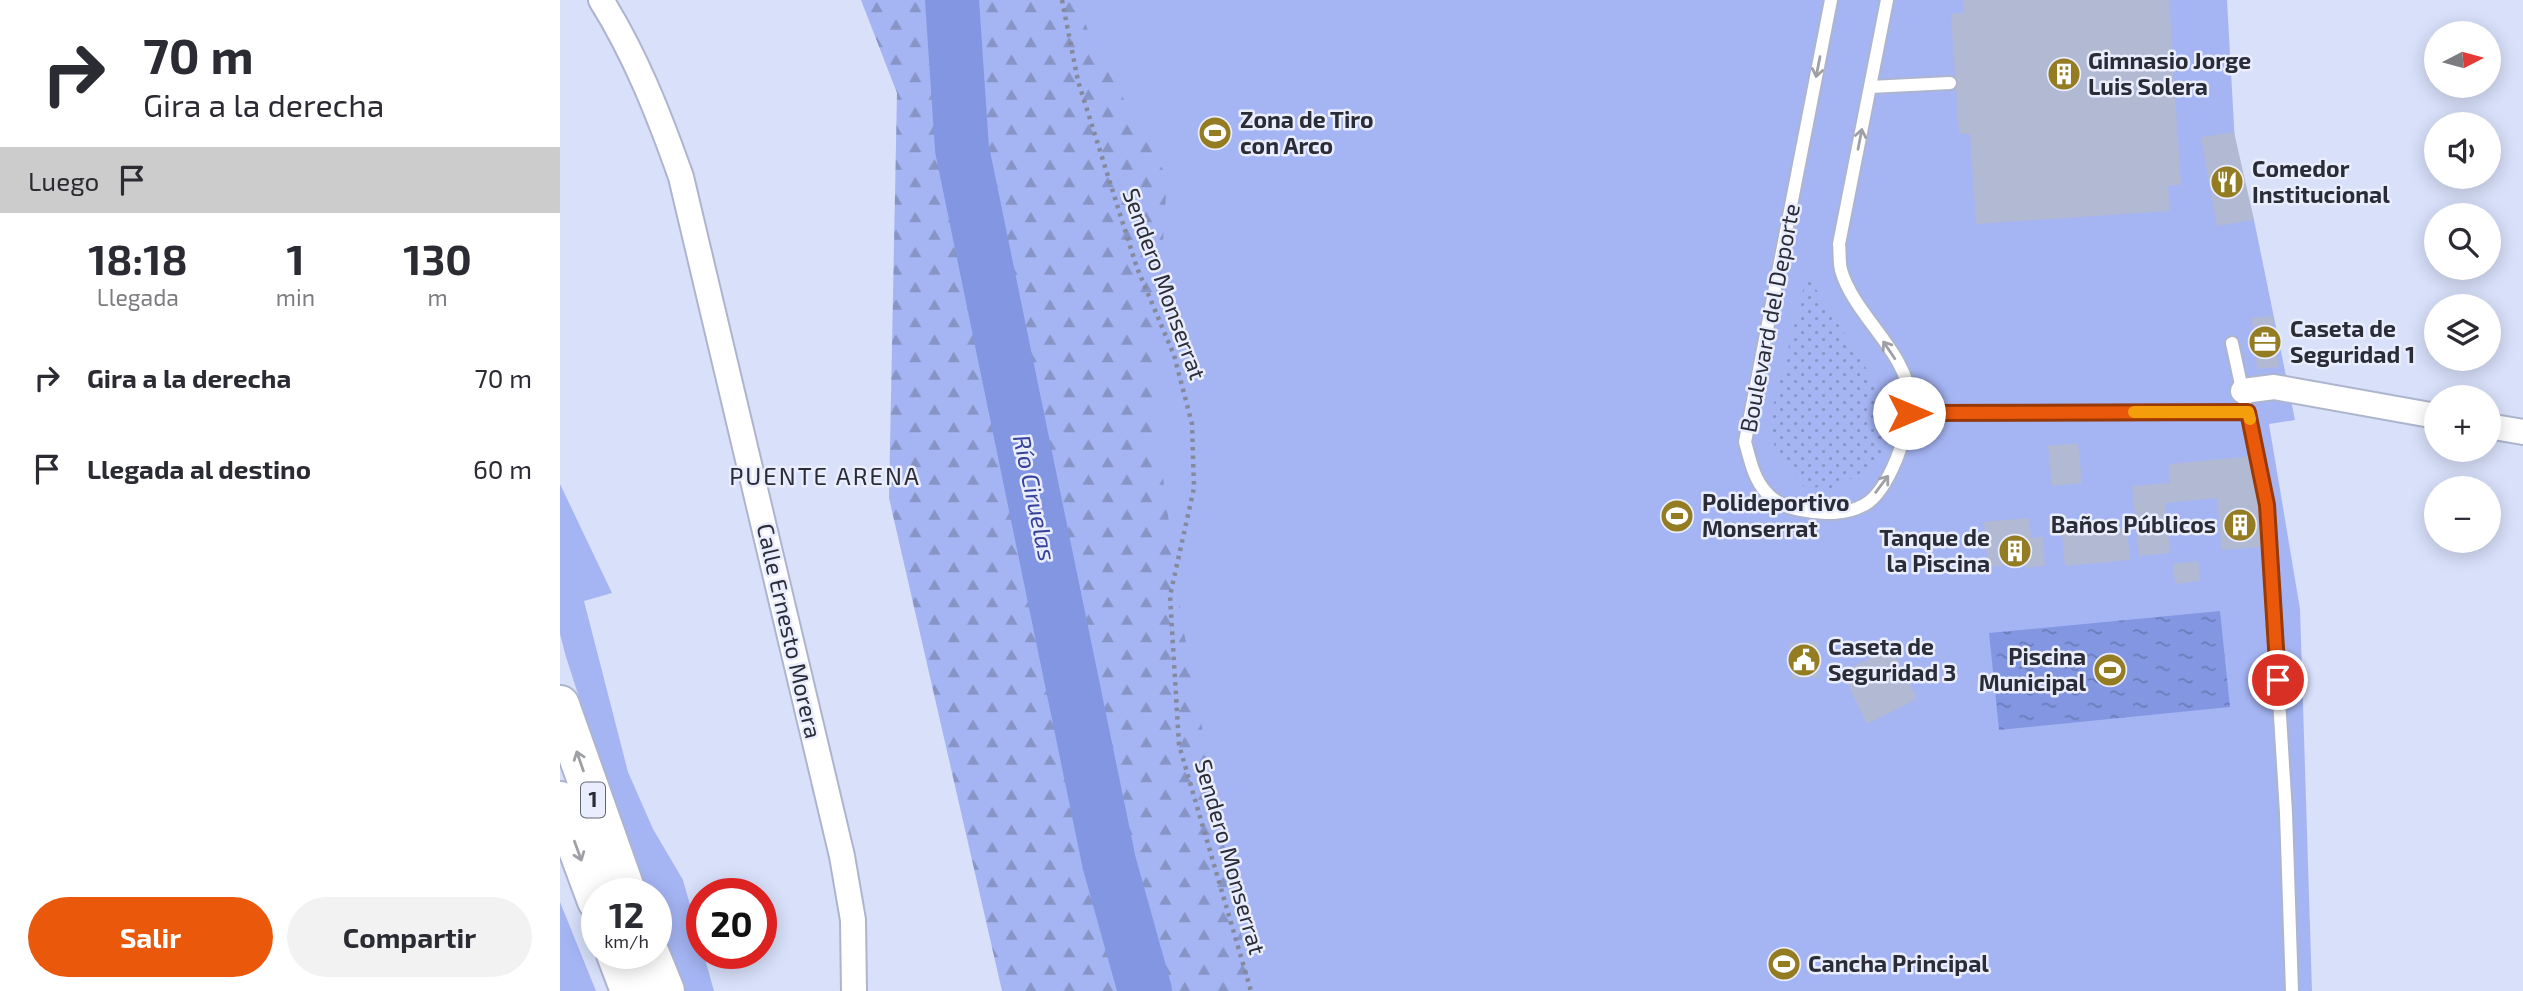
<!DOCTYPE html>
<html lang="es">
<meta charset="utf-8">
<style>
:root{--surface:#fff;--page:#f2f2f3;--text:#2b2b33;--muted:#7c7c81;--accent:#ea580c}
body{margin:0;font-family:"Exo 2",sans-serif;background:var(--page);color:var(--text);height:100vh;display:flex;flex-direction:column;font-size:26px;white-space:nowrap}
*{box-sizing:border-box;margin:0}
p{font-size:23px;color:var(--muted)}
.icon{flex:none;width:38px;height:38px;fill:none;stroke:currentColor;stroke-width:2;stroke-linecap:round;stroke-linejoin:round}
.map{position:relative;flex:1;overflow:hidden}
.panel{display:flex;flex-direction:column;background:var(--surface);width:560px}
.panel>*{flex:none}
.banner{background:#fff;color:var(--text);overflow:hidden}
.needle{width:46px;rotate:84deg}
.controls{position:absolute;left:1864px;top:21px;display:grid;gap:14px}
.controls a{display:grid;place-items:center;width:77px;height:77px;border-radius:50%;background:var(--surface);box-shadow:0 4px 18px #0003;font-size:35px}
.speed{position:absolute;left:21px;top:878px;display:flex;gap:14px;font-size:35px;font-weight:700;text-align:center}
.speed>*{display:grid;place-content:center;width:91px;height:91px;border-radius:50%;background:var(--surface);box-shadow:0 4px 18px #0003;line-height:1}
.speed small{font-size:18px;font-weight:400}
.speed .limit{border:10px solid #d22;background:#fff;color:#111}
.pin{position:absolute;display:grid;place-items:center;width:60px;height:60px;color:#fff;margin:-30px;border:4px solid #fff;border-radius:50%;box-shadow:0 2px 7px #0007}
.me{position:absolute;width:77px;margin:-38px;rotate:90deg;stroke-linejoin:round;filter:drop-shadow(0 0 5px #0008)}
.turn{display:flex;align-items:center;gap:24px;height:147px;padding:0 28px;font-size:32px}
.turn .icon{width:91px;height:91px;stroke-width:2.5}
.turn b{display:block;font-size:49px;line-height:60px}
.then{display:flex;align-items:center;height:66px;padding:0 28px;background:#0003;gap:14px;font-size:26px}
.eta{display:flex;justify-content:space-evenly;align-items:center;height:119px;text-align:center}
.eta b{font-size:42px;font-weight:700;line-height:49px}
.button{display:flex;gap:14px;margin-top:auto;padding:14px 28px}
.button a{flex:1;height:80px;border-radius:42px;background:var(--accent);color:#fff;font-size:28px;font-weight:700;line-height:80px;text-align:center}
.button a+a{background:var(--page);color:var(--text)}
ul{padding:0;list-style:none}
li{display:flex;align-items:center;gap:21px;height:91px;padding:0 28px}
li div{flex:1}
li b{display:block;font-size:26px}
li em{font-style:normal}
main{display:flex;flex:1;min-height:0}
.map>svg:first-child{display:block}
.grass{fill:#a5b5f4}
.forest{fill:url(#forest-firs)}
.park{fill:url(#park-dots)}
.water{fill:url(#water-ripples)}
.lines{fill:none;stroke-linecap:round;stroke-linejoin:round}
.river{stroke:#8396e2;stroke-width:54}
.building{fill:#b2b9d3}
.lane-casing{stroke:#adb5ce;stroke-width:16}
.street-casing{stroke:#adb5ce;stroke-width:28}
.highway-casing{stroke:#adb5ce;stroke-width:42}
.path{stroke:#848a9c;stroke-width:4.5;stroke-dasharray:3.5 5;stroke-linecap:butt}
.lane{stroke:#fff;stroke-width:12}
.street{stroke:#fff;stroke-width:24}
.highway{stroke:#fff;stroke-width:38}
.oneway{stroke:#9fa0a5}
.route-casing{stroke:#983908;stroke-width:18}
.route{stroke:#ea580c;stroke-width:12}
.slow{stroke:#f59e0b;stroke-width:12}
.labels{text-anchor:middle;stroke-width:5;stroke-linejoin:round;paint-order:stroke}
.shield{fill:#e9edfd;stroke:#636772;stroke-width:2}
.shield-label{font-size:21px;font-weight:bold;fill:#2a2d37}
.poi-label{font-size:23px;font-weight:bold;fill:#2a2d37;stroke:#e9edfd;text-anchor:start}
.street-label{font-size:23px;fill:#2a2d37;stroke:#e9edfd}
.neighbourhood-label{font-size:24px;letter-spacing:2px;fill:#2a2d37;stroke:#e9edfd}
.water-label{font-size:24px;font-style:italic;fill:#36429b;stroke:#e9edfd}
</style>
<main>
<section class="panel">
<div class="banner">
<div class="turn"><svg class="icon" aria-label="right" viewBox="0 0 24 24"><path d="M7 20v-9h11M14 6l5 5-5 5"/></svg><div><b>70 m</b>Gira a la derecha</div></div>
<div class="then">Luego<svg class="icon" aria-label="arrive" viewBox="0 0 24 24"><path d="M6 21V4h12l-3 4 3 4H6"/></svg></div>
</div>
<div class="eta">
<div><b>18:18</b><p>Llegada</p></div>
<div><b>1</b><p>min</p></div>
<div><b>130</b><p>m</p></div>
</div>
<ul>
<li><svg class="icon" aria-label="right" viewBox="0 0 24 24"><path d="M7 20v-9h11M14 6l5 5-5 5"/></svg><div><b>Gira a la derecha</b></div><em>70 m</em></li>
<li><svg class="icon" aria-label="arrive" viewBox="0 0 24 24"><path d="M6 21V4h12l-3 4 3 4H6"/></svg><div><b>Llegada al destino</b></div><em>60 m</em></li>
</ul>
<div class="button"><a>Salir</a><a>Compartir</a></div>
</section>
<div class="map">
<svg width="1963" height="991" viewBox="0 0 1963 991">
<defs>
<pattern id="forest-firs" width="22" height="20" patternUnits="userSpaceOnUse" patternTransform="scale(1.75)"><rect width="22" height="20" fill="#a5b5f4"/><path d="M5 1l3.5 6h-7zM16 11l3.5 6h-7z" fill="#8794c6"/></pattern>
<pattern id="park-dots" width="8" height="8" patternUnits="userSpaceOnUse" patternTransform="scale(1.75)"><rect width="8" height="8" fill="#a5b5f4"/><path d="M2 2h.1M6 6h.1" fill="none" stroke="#8794c6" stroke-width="1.8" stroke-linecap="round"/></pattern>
<pattern id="water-ripples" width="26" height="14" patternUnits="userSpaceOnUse" patternTransform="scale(1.75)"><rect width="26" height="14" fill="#8396e2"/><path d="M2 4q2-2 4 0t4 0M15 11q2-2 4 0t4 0" fill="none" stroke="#6b7bb8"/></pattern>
</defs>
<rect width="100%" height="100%" fill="#d8e0fa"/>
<path class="grass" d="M417,0H1667L1675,144L1694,220L1735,420L1709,424L1740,609L1752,991H615Z
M0,484L52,593L24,601L68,772L93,829L123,880L154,991H122L96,929V894H83L6,657L0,634Z
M0,902L36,991H0Z"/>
<path class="forest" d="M301,0H518L531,40L607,177L593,401L622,622L692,991H442L329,498L337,93Z"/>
<path class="park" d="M1247,275L1321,392L1327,439L1321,459L1302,473L1272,489L1243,486L1217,456L1209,423Z"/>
<path class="water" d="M1660,611L1670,707L1439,730L1429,633Z"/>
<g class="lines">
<path class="river" d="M392,0L402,149L549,862L585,991"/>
</g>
<path class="building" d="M1403,0H1609L1621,185L1608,186L1610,211L1416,224L1410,134H1399L1391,14L1404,13Z
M1674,132L1694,220L1657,226L1641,137Z
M1713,316L1719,367L1697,369L1692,318Z
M1518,443L1522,483L1492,486L1488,446Z
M1694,456L1702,547L1662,550L1657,498L1605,503L1610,553L1579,556L1572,486L1610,483L1609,464Z
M1469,518L1471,538L1483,537L1485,566L1465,568V564L1428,567L1424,522Z
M1567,528L1570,560L1505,566L1502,534Z
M1638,561L1640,581L1615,584L1613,564Z
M1258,641L1260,677L1232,679L1229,643Z
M1332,647L1357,699L1307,724L1282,672Z"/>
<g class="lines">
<defs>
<path id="lane" d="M1271,0L1185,442C1190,459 1193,477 1205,491C1215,504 1231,509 1247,511C1267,514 1285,515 1304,505C1329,492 1351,428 1350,401C1349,353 1294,316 1281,270C1279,262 1280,252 1279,244L1327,0
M1310,87L1390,83
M1672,343L1707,505L1726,813L1732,991
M1349,413L1688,412"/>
<path id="street" d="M41,0C76,56 99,115 121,177L282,856L293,920L294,991
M1683,391L1714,387L1876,416
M1928,426L1963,432"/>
<path id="highway" d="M0,705L67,894
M0,801L37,901
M56,954L70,991
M90,954L105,991"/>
</defs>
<use href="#lane" class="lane-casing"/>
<use href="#street" class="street-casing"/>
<use href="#highway" class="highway-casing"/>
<path class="path" d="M502,0L518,81L577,268L614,355L632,424L634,488L610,596L619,745L691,991"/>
<use href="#lane" class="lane"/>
<use href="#street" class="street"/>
<use href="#highway" class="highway"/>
</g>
<defs><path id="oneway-shaft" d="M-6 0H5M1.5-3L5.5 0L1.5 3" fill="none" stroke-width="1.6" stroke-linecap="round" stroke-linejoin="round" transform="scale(1.75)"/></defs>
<g class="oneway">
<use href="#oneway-shaft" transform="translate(1258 67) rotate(101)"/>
<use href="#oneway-shaft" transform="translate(1300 139) rotate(-79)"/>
<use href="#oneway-shaft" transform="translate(1329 350) rotate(-124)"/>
<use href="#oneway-shaft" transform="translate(1322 484) rotate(-53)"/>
<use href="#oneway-shaft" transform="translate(20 761) rotate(-109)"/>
<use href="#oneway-shaft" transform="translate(18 851) rotate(70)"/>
</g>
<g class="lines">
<defs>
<path id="route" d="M1349,413L1688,412L1707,505L1718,680"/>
</defs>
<use href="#route" class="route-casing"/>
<use href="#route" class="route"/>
<path class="slow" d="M1574,412H1688L1690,419"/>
</g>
<defs>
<symbol id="building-disc" viewBox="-11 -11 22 22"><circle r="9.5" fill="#947c23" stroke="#e9edfd"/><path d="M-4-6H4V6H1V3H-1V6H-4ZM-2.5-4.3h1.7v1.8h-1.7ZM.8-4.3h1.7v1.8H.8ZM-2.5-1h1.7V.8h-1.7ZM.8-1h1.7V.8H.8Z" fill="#fff"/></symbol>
<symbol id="stadium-disc" viewBox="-11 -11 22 22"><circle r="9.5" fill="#947c23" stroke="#e9edfd"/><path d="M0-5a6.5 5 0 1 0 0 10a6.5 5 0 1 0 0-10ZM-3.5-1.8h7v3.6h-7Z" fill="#fff"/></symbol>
<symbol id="restaurant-disc" viewBox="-11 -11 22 22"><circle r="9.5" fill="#947c23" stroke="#e9edfd"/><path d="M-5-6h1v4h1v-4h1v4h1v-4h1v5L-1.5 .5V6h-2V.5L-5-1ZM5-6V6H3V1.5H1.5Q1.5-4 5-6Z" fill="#fff"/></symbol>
<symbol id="office-disc" viewBox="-11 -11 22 22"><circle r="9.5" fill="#947c23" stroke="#e9edfd"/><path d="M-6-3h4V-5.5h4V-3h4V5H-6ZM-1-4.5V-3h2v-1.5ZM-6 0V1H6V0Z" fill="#fff"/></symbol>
<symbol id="civic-disc" viewBox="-11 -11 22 22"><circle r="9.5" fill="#947c23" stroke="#e9edfd"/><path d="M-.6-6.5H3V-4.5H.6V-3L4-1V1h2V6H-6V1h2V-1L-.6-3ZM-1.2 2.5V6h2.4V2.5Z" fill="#fff"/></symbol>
</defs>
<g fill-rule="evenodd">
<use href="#building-disc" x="1485" y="55" width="38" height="38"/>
<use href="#stadium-disc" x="636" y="114" width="38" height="38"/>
<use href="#restaurant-disc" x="1648" y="163" width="38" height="38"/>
<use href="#office-disc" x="1686" y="323" width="38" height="38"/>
<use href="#stadium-disc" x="1098" y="497" width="38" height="38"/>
<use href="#building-disc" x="1661" y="506" width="38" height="38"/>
<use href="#building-disc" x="1436" y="532" width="38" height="38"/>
<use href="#civic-disc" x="1225" y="641" width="38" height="38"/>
<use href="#stadium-disc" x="1531" y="651" width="38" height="38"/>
<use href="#stadium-disc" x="1205" y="945" width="38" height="38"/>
</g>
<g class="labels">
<rect class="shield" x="21" y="782.5" width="24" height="35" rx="5"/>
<g class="shield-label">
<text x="33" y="807">1</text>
</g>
<g class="poi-label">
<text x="1528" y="69">Gimnasio Jorge<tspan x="1528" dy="26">Luis Solera</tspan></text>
<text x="680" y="128">Zona de Tiro<tspan x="680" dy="26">con Arco</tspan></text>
<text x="1692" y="177">Comedor<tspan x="1692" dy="26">Institucional</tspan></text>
<text x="1730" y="337">Caseta de<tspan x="1730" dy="26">Seguridad 1</tspan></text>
<text x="1142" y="511">Polideportivo<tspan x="1142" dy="26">Monserrat</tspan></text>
<text x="1656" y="533" text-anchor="end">Baños Públicos</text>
<text x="1430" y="546" text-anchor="end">Tanque de<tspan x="1430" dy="26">la Piscina</tspan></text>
<text x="1268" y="655">Caseta de<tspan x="1268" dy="26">Seguridad 3</tspan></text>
<text x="1526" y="665" text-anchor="end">Piscina<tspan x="1526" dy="26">Municipal</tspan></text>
<text x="1248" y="972">Cancha Principal</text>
</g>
<g class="street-label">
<text transform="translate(604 284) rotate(70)" y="8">Sendero Monserrat</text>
<text transform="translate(1210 318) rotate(-79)" y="8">Boulevard del Deporte</text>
<text transform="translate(229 631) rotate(77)" y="8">Calle Ernesto Morera</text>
<text transform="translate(670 857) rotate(74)" y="8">Sendero Monserrat</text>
</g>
<g class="neighbourhood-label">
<text x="265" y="485">PUENTE ARENA</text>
</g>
<g class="water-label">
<text transform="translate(474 498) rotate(78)" y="8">Río Ciruelas</text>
</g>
</g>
</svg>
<div class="controls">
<a><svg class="needle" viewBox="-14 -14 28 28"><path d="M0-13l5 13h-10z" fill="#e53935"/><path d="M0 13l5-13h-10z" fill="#7c7c81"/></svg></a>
<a><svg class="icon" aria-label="sound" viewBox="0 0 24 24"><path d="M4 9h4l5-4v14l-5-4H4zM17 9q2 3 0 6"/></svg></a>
<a><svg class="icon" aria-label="search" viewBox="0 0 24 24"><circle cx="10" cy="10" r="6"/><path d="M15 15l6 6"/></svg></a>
<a><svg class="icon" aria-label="layers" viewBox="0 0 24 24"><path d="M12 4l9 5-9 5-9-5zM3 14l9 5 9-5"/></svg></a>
<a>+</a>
<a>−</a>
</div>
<div class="speed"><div>12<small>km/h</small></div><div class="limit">20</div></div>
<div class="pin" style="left:1718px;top:680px;background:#d93025"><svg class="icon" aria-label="arrive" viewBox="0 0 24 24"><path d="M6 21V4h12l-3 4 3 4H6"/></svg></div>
<svg class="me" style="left:1349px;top:413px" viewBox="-20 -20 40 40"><circle r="19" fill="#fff"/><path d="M0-13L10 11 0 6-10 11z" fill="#ea580c"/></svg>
</div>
</main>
